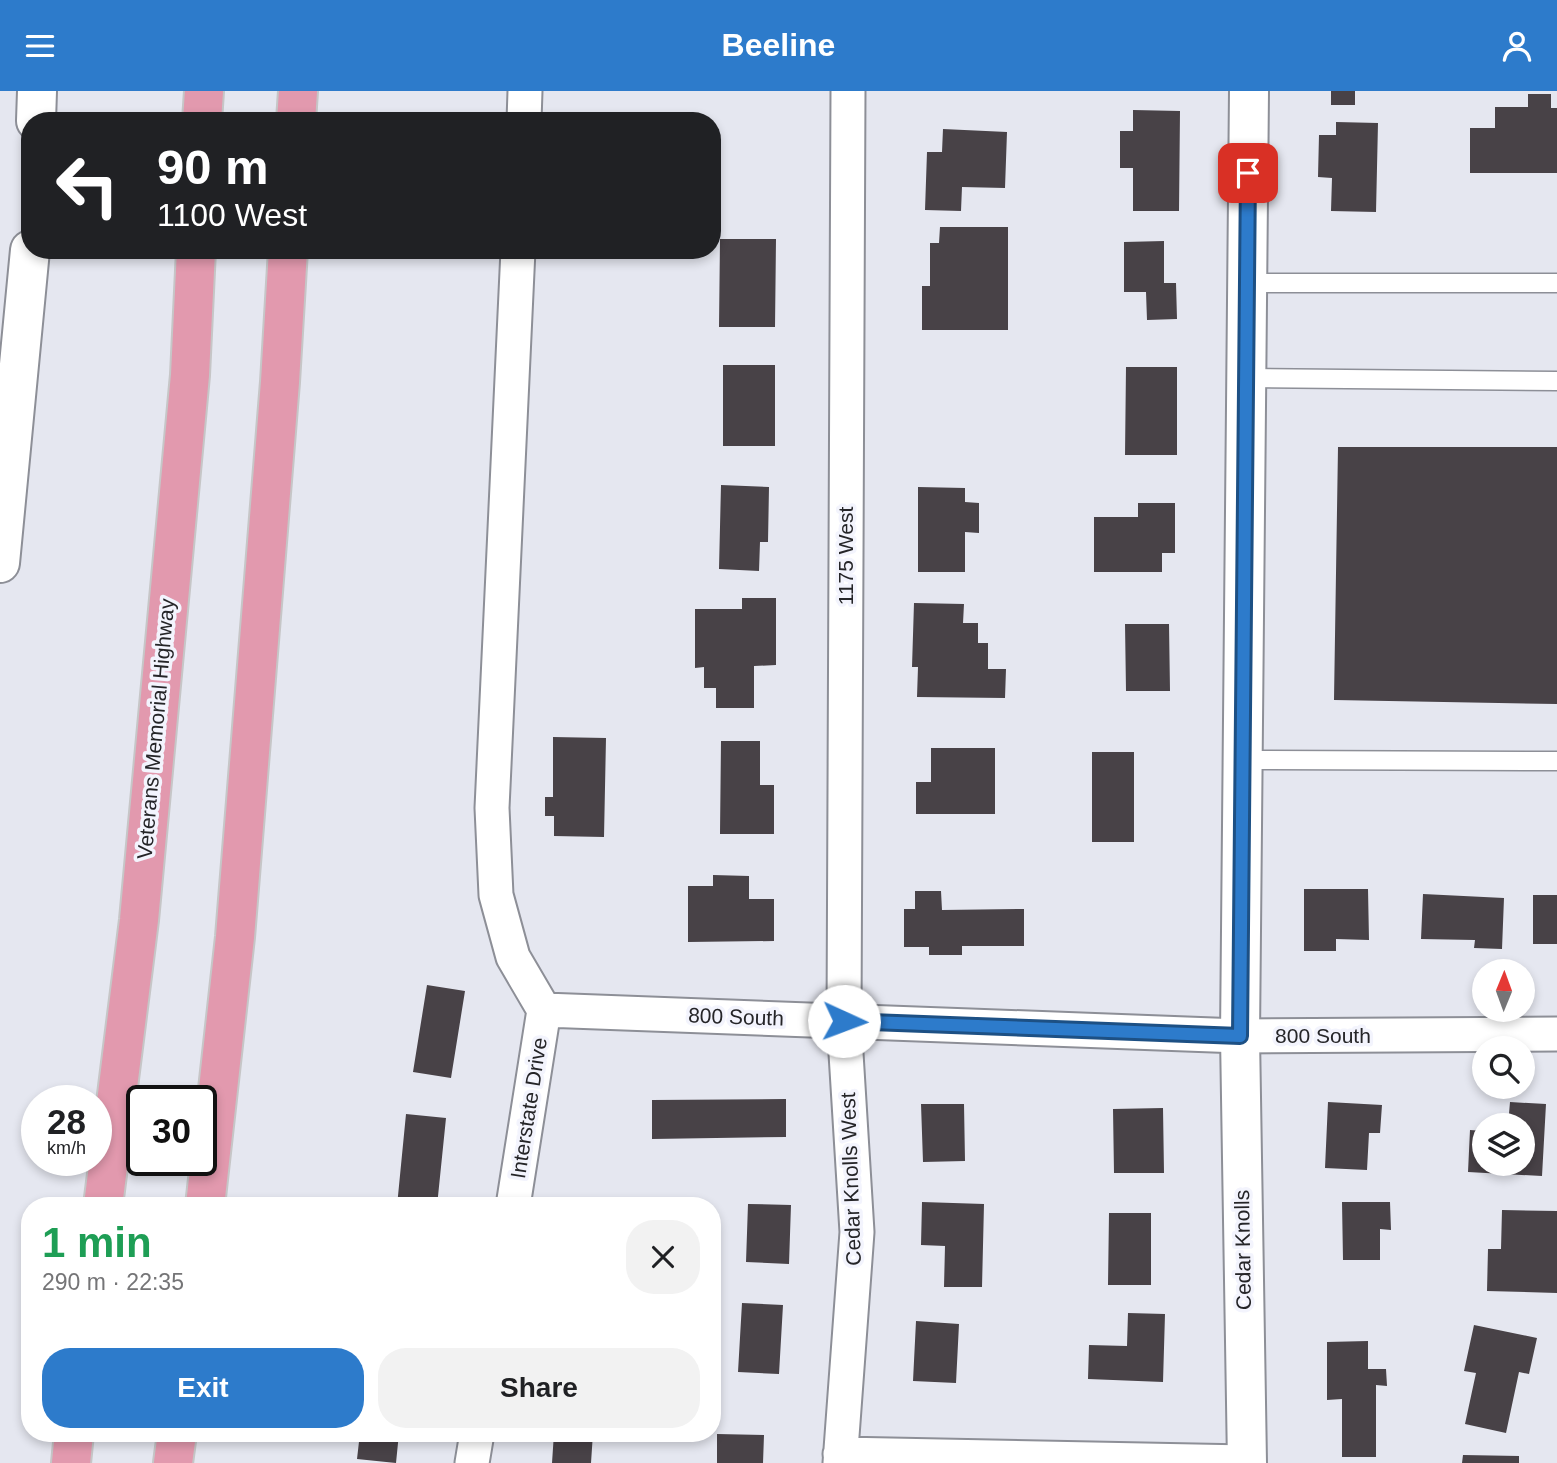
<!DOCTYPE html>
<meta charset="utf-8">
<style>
:root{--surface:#fff;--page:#f2f2f2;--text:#202124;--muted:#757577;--accent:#2d7bcb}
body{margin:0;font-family:Helvetica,sans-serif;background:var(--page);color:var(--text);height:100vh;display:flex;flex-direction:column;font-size:26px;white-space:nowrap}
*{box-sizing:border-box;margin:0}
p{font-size:23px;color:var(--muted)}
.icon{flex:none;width:38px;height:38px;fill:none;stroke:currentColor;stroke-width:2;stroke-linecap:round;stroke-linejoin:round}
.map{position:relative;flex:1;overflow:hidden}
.drawer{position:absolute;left:21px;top:1106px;width:700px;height:245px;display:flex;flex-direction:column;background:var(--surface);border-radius:28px;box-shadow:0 4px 10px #0003}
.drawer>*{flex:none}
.banner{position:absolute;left:21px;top:21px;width:700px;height:147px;border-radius:28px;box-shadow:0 4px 10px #0003;background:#202124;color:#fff;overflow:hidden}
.needle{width:46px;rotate:1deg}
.tools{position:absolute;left:1472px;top:868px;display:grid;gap:14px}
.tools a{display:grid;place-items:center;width:63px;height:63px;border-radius:50%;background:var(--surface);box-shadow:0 4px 10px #0003;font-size:35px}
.speed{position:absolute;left:21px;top:994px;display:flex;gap:14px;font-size:35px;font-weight:700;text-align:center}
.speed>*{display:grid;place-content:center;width:91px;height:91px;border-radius:50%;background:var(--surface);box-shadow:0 4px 10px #0003;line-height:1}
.speed small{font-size:18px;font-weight:400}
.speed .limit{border:4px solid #111;border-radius:10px;background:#fff;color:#111}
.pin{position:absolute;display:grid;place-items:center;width:60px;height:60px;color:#fff;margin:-30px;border-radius:14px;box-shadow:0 4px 10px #0006}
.me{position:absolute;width:77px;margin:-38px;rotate:92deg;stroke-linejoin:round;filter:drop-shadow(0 0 5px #0008)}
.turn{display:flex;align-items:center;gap:24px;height:147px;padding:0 21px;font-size:32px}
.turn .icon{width:91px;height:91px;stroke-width:2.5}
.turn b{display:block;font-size:49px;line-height:60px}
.round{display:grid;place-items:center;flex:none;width:74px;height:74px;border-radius:28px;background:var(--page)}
.overview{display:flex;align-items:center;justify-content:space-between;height:119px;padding:0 21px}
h1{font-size:42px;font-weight:700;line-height:52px;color:#1e9e55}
.button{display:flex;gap:14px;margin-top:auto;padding:14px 21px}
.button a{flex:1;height:80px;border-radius:28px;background:var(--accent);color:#fff;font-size:28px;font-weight:700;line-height:80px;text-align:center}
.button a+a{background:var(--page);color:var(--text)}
header{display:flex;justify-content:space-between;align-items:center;height:91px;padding:0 21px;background:var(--accent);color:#fff;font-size:32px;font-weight:700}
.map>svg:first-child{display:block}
.building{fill:#484247}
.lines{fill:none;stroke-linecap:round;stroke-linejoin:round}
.service-casing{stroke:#8d8f97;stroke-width:21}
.minor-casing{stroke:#8d8f97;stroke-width:37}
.tertiary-casing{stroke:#8d8f97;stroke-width:42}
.secondary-casing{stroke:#8d8f97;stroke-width:42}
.motorway-casing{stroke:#c6c6c7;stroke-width:42}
.service{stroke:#fff;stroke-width:18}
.minor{stroke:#fff;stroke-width:33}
.tertiary{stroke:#fff;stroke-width:38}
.secondary{stroke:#fff;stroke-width:38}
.motorway{stroke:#e299ae;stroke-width:38}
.route-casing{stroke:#1d5084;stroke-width:18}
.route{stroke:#2d7bcb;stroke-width:12}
.labels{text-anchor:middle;stroke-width:7;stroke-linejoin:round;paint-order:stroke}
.street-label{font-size:21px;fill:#252528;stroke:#f3f4fd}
</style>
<header><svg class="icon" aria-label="menu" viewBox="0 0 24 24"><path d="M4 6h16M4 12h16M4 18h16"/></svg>Beeline<svg class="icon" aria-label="person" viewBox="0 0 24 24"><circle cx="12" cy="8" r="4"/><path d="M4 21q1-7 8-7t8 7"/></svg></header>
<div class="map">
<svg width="1557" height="1372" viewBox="0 0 1557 1372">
<rect width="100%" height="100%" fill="#e5e7f0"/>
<path class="building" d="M1331,0H1355V14H1331Z
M1528,3H1551V17H1557V82H1470V37H1495V16H1528Z
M1133,19L1180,20L1179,120H1133V77H1120V40H1133Z
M1336,31L1378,32L1376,121L1331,120L1332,87L1318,86L1319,44H1336Z
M943,38L1007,41L1005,97L962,96L961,120L925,119L927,61H942Z
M940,136H1008V239H922V195H930V152H939Z
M720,148H776L775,236H719Z
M1164,150V192H1176L1177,228L1147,229L1146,201H1124V151Z
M723,274H775V355H723Z
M1126,276H1177V364H1125Z
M1338,356H1557V613L1334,609Z
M721,394L769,396L768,451H760L759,480L719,478Z
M918,396L965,397V411L979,412V442L965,441V481H918Z
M1138,412H1175V462H1162V481H1094V426H1138Z
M742,507H776V574L754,575V617H716V597H704V576L695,577V518H742Z
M914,512L964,513L963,532H978V552H988V578H1006L1005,607L917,606L918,576H912Z
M1125,533H1169L1170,600H1126Z
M553,646L606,647L604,746L554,745V725H545V706H553Z
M721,650H760V694H774V743H720Z
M931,657H995V723H916V691H931Z
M1092,661H1134V751H1092Z
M713,784L749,785V808H774V850L688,851V795H713Z
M1304,798H1368L1369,849L1336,848V860H1304Z
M915,800H941L942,819L1024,818V855H962V864H929V856H904V818H915Z
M1423,803L1504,807L1502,858L1474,857L1475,849L1421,848Z
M1533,804H1557V853H1533Z
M427,894L465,900L451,987L413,981Z
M786,1008V1046L652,1048V1009Z
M1328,1011L1382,1014L1380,1042H1369L1367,1079L1325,1077Z
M1510,1011L1546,1013L1542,1085L1468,1081L1470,1039L1484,1040V1073H1522V1034H1508Z
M921,1013H964L965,1070L923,1071Z
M1163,1017L1164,1082H1114L1113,1018Z
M406,1023L446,1027L437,1115H397Z
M922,1111L984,1113L982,1196H944L945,1155L921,1154Z
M1342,1111H1390L1391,1139L1380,1138V1169H1343Z
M748,1113L791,1114L789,1173L746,1171Z
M1502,1119L1557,1120V1202L1487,1200L1488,1158H1501Z
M1109,1122H1151V1194H1108Z
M742,1212L783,1214L779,1283L738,1281Z
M1128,1222L1165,1223L1163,1291L1088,1288L1089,1254L1127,1255Z
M916,1230L959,1233L956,1292L913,1290Z
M1474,1234L1537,1247L1529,1283L1519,1281L1506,1342L1465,1333L1476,1282L1464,1280Z
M1368,1250V1278H1386L1387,1295L1376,1294V1366H1342V1308L1327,1309V1251Z
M360,1342H399L396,1372L357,1368Z
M554,1342H593L591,1372H552Z
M717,1343L764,1344L763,1372H717Z
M1463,1364L1519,1365V1372H1462Z"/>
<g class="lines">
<defs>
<path id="service" d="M1247,192H1557
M1246,287L1557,290
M1243,669L1557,670"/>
<path id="minor" d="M524,30L525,0
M518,159L492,717L496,804L513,866L544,919
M544,919L1240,945L1557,943
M513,1115L544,919
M840,1363L1247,1371
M472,1372L477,1342
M840,1372L857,1141L844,930L848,0"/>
<path id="tertiary" d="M1247,1372L1240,945L1249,0"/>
<path id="secondary" d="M36,30L37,0
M0,472L30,159"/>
<path id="motorway" d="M202,30L204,0
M296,30L298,0
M103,1115L139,829L190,284L196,159
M205,1115L235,846L280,291L288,159
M71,1372L74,1342
M173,1372L177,1342"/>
</defs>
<use href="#service" class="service-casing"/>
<use href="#minor" class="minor-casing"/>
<use href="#tertiary" class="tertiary-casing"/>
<use href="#secondary" class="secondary-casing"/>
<use href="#motorway" class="motorway-casing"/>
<use href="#service" class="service"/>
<use href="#minor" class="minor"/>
<use href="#tertiary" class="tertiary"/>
<use href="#secondary" class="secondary"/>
<use href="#motorway" class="motorway"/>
</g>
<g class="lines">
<defs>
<path id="route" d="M844,930L1240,945L1248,82"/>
</defs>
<use href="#route" class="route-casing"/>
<use href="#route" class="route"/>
</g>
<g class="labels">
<g class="street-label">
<text transform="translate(846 465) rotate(-90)" y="7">1175 West</text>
<text transform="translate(156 638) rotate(-85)" y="7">Veterans Memorial Highway</text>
<text transform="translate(736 926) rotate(2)" y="7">800 South</text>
<text x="1323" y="952">800 South</text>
<text transform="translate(529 1017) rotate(-81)" y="7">Interstate Drive</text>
<text transform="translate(851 1088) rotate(-92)" y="7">Cedar Knolls West</text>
<text transform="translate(1243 1159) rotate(-91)" y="7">Cedar Knolls</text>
</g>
</g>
</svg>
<div class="tools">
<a><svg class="needle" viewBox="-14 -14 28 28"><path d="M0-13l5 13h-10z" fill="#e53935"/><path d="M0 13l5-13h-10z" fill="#757577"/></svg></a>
<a><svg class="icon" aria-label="search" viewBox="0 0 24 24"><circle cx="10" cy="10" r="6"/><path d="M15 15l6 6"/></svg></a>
<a><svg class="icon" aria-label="layers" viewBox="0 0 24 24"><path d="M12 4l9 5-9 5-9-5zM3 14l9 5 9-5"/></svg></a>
</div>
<div class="speed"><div>28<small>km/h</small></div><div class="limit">30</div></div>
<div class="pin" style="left:1248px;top:82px;background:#d93025"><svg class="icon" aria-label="arrive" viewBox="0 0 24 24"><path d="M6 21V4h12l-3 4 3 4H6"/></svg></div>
<svg class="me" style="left:844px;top:930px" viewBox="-20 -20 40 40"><circle r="19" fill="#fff"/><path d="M0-13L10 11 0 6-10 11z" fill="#2d7bcb"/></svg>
<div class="banner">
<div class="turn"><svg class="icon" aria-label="left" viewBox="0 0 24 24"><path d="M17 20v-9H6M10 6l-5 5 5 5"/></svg><div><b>90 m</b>1100 West</div></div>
</div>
<section class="drawer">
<div class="overview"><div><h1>1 min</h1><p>290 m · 22:35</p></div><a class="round"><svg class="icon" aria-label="close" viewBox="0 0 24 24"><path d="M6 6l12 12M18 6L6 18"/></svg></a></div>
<div class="button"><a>Exit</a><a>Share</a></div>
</section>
</div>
